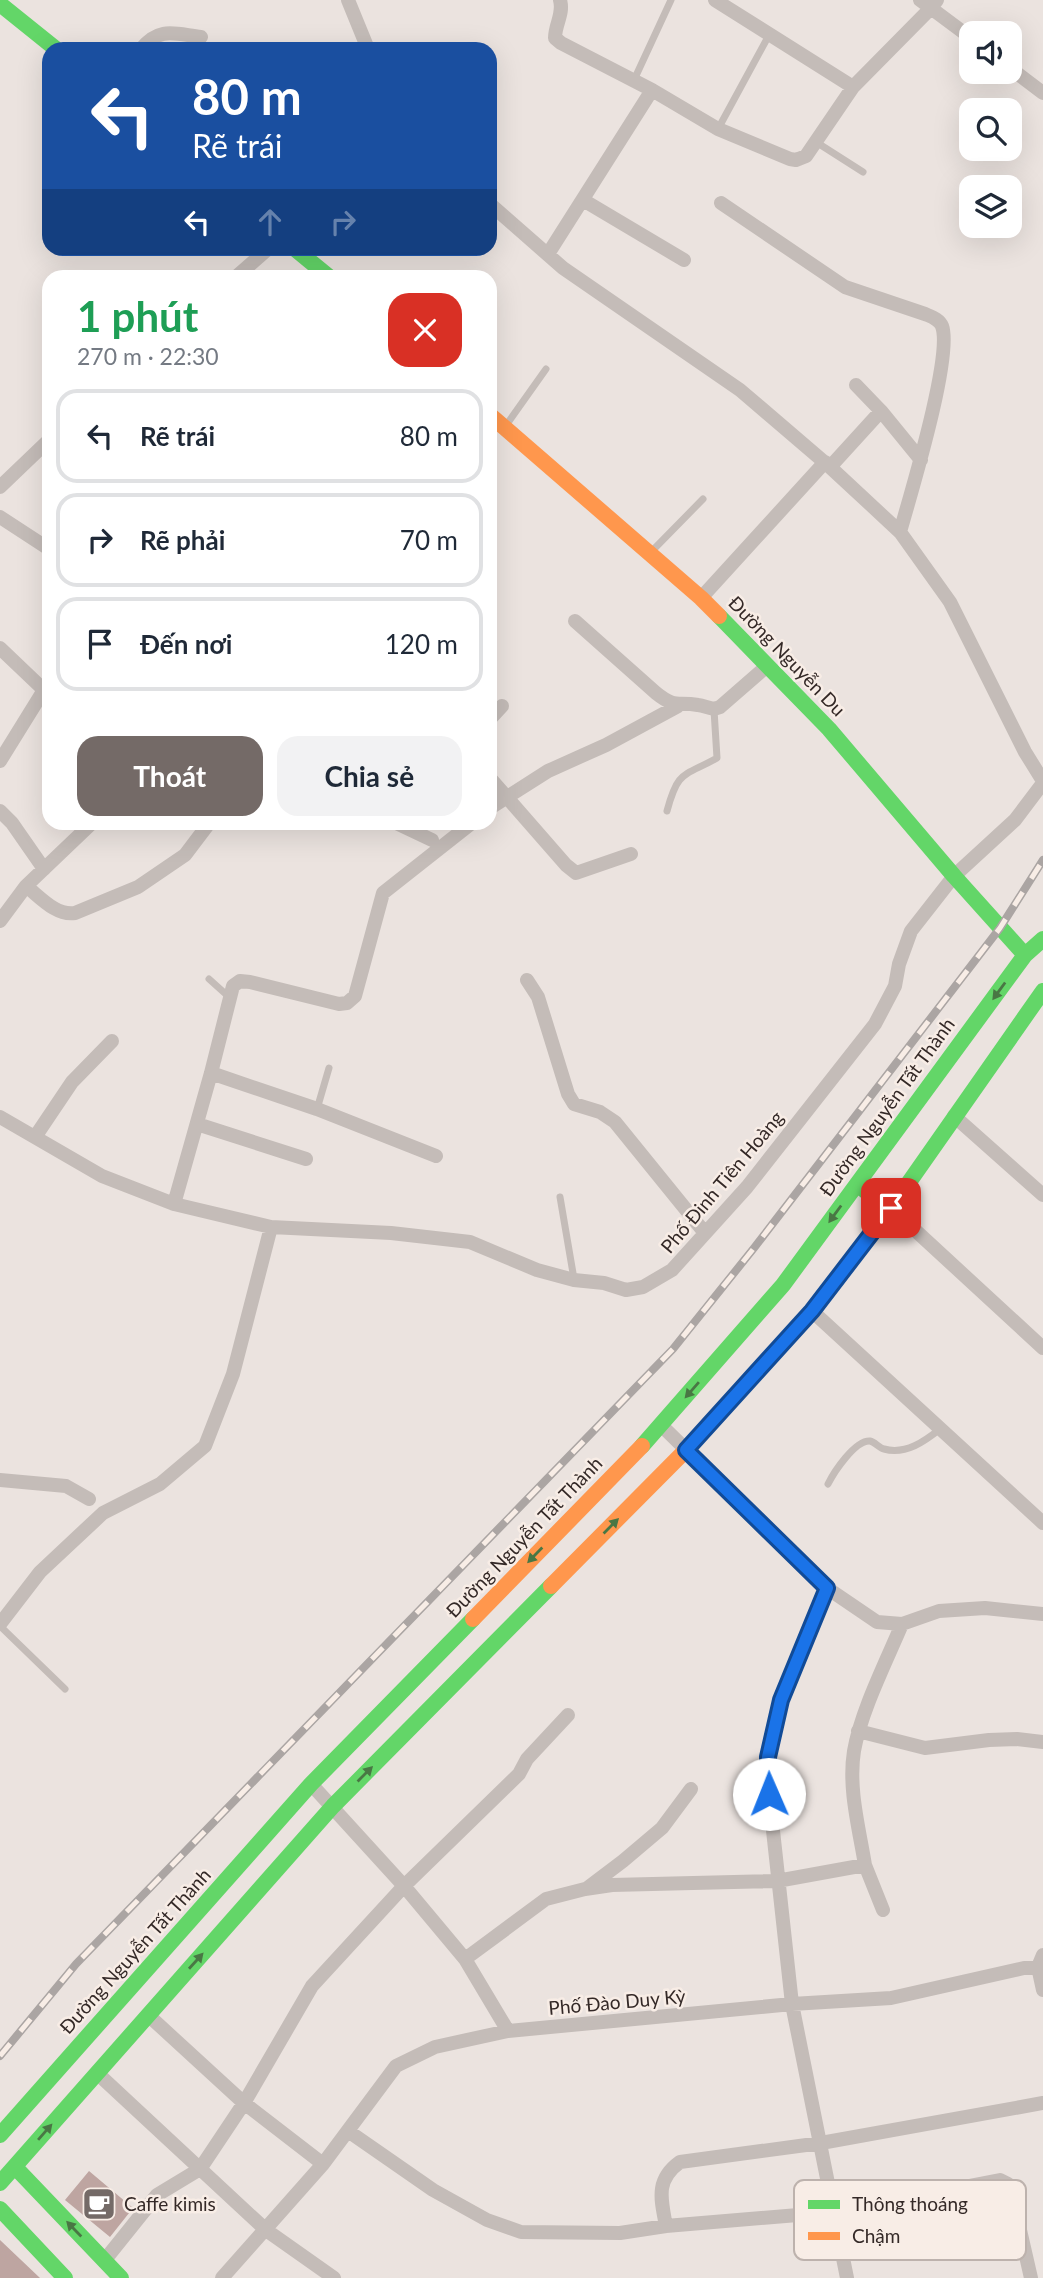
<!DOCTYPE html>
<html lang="vi">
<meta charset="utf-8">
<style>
:root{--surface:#fff;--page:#f2f2f3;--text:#1f2937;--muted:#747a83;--line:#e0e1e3;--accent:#746a67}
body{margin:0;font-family:Lato,sans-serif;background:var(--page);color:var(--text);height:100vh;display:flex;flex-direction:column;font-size:26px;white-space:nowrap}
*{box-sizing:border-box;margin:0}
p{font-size:23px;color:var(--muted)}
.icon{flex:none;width:38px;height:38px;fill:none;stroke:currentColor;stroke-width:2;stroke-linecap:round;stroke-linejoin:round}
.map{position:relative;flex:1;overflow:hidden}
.panel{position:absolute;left:42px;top:270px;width:455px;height:560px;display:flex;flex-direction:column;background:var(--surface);border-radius:21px;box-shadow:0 7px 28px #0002}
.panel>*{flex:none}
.guide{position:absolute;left:42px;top:42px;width:455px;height:214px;border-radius:21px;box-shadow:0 7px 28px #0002;background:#1a4fa0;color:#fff;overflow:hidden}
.buttons{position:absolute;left:959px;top:21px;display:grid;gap:14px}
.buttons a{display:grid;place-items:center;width:63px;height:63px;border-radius:14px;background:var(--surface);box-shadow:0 7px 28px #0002;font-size:35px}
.pin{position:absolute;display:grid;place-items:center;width:60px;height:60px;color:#fff;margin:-30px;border-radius:14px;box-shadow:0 4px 10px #0006}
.me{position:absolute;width:77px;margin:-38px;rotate:359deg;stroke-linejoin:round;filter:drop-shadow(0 0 5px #0008)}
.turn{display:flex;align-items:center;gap:24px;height:147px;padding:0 35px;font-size:32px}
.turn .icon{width:91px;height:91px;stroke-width:2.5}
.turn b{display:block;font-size:49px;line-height:60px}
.lanes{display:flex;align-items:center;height:66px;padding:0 35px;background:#0003;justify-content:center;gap:35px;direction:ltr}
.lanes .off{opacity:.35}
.round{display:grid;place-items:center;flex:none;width:74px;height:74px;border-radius:21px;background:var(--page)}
.summary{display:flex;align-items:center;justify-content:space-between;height:119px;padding:0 35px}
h1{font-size:42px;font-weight:700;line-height:52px;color:#1e9e55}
.button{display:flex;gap:14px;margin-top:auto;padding:14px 35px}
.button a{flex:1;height:80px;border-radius:21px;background:var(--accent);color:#fff;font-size:28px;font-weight:700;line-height:80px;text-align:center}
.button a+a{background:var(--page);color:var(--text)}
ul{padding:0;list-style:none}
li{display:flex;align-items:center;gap:21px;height:94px;margin:0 14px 10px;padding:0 21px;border:4px solid var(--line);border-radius:21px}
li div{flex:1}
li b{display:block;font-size:26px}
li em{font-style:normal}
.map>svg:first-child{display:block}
.building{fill:#bea5a1}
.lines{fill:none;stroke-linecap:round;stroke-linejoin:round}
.lane{stroke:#c4bcb8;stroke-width:7}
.street{stroke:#c4bcb8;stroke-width:14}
.fast{stroke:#63d668;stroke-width:16}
.slow{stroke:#ff974d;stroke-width:16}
.rail-casing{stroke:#aba5a3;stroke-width:8}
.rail{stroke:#f8ede6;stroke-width:5;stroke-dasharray:16;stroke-linecap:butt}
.oneway{fill:#497744}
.route-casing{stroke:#114b97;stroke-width:18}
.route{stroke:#1a73e8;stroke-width:12}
.labels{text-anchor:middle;stroke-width:5;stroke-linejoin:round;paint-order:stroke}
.street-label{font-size:19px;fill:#342927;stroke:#f8ede6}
.poi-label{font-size:19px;fill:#342927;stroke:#f8ede6;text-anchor:start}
.key{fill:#f8ede6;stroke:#bdb2ad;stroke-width:2}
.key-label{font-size:19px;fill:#342927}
</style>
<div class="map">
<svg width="1043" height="2278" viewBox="0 0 1043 2278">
<rect width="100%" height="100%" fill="#ebe3df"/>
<path class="building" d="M89,2171L133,2208L110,2237L65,2200Z
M0,2240L40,2278H0Z"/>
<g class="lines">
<path class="lane" d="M634,80L671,0
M718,129L769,35
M816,142L863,172
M507,424L546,369
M652,551L703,499
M667,811C678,770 683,777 717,758L714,710
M209,979L229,997
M317,1109L329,1068
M560,1197L574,1279
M828,1484C834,1472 855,1440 870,1441C875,1442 879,1448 884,1449C906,1455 925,1441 940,1429
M0,1626L65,1689"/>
<path class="street" d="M348,0L368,49
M560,0C564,14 555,24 555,38L561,43L652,90L718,129L790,159L796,160L806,156L853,87L715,0
M920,0L971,38
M141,49C160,26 175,34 201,37
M1010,68L1043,93
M853,87L931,8L937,0
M583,200L684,260
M721,203L845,287L925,314C932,317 939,319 942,326C953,356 910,496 900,532
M490,204L563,268L740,390L830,467L900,532L950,602L1025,752L1043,781
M548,254L652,90
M237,276L269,248
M856,385L881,411L921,460
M830,467L881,411
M0,487L49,440
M0,517L49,549
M701,598L825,462
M575,621L656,693C676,709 677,701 698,705C707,706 711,711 720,707L767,666
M0,648L44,690L0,761
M490,719L502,706
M490,778L566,865L576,873L631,854
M490,808L548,771L606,745L678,706
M0,811L12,823L44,869
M354,822H355
M394,822L432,840
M26,886C40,897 56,916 75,913L138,887L185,855L210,822
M0,921L26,886L93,822
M527,980L538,997L568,1094L574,1104L600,1112L615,1122L705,1233
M211,1073L317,1109L436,1156
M954,1116L1043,1195
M0,1117L102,1176L174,1204L271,1227L391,1233L470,1242L537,1270L574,1280L604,1283L626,1290L643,1287L672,1270L747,1187L875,1024L895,986L899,964L911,931L954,876L1015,820L1043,783
M197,1124L306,1159
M35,1137L72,1082L112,1041
M174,1204L211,1073L233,986L240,981L250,982L339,1004L347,1003L355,996L383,893L473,822
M891,1208L1043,1348
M812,1311L1043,1523
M662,1426L827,1588L877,1622L902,1624L939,1611L985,1608L1043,1614
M0,1480L66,1486L89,1499
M827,1588L781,1700L768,1757L769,1794L792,2004L847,2278
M0,1624L40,1572L103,1513L160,1484L205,1446L233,1374L271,1227
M858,1731L925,1748L989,1740L1017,1739L1043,1742
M311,1784L404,1886L465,1959L508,2031L792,2004L891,1998L1024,1968H1043
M865,1865L883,1910
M586,1889L623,1861L662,1828L691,1789
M1043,1955L1038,1967L1043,1990
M465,1959L546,1899L585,1889L612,1885L777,1881L865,1865C859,1828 848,1788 854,1751C861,1711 886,1662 902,1624
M148,2015L244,2103L323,2164
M97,2073L266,2230L334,2278
M348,2131L433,2190L487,2220L521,2232L620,2233L666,2226C661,2199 655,2180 680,2162L821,2143L1043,2103
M666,2226L834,2212L1000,2180L1008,2184L1012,2195L1031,2278
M104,2261L157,2195L200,2169L244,2103L312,1986L404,1886L519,1774L527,1759L568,1715
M222,2278L323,2164L396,2066L435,2047L508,2031"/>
<path class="fast" d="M0,4L56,49
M294,248L328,276
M719,616L829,729L954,876L1025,955
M857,1184L889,1211
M828,1290L891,1208L1043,991
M642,1446L783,1285L1025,955L1043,939
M0,2135L311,1784L473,1619
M15,2167L121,2278
M0,2183L333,1806L551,1586
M0,2209L65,2278"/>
<path class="slow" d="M490,415L701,598L719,616
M551,1586L686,1450L812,1311L828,1290
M473,1619L642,1446"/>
<defs>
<path id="rail" d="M0,2056L76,1964L673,1349L754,1248L1000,928L1043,860"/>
</defs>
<use href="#rail" class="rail-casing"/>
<use href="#rail" class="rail"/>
</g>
<defs><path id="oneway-solid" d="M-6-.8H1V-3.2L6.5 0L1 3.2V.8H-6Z" transform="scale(1.75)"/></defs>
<g class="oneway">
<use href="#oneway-solid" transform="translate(999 991) rotate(126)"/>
<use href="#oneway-solid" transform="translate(835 1214) rotate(126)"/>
<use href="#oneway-solid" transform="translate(692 1390) rotate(131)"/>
<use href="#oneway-solid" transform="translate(611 1526) rotate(-45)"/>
<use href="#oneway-solid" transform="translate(535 1555) rotate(134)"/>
<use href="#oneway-solid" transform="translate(365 1774) rotate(-45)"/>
<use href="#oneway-solid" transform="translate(196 1961) rotate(-48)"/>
<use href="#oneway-solid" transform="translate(45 2132) rotate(-49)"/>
<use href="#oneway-solid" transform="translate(74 2229) rotate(-134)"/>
</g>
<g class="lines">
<defs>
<path id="route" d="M769,1794L768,1757L781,1700L827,1588L686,1450L812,1311L891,1208"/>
</defs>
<use href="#route" class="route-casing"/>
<use href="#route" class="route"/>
</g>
<defs>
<symbol id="cafe-square" viewBox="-11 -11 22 22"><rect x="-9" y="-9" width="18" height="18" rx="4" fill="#746a67" stroke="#f8ede6"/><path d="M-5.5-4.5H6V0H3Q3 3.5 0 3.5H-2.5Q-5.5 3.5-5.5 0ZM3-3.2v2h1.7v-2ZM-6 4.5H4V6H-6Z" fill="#fff"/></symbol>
</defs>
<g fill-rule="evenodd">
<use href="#cafe-square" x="80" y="2185" width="38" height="38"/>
</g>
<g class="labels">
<g class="street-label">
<text transform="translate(787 656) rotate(46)" y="7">Đường Nguyễn Du</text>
<text transform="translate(887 1107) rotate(-54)" y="7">Đường Nguyễn Tất Thành</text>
<text transform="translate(722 1182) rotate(-50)" y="7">Phố Đinh Tiên Hoàng</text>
<text transform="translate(524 1537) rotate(-46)" y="7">Đường Nguyễn Tất Thành</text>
<text transform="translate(135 1951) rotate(-48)" y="7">Đường Nguyễn Tất Thành</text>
<text transform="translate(617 2002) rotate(-5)" y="7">Phố Đào Duy Kỳ</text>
</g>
<g class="poi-label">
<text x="124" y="2211">Caffe kimis</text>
</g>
</g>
<rect x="794" y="2180" width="232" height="80" rx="10" class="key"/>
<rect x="808" y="2200" width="32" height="9" fill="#63d668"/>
<rect x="808" y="2232" width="32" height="8" fill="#ff974d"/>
<g class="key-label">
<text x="852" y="2211">Thông thoáng</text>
<text x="852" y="2243">Chậm</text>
</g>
</svg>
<div class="buttons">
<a><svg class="icon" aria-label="sound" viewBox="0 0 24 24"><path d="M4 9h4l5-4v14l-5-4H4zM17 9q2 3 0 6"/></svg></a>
<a><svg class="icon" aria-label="search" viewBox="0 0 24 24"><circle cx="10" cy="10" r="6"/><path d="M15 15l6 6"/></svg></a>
<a><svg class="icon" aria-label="layers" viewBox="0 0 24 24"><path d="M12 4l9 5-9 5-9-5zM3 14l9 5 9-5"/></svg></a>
</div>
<div class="pin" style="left:891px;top:1208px;background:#d93025"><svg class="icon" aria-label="arrive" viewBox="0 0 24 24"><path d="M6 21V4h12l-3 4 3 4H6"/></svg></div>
<svg class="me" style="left:769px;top:1794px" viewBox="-20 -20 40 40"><circle r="19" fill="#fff"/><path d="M0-13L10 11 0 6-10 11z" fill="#1a73e8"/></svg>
<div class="guide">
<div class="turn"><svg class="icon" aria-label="left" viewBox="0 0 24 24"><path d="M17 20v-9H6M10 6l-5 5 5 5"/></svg><div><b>80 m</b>Rẽ trái</div></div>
<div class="lanes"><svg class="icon" aria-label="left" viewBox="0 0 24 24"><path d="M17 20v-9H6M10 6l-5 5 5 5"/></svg><svg class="icon off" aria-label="ahead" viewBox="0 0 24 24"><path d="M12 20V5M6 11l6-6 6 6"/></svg><svg class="icon off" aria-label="right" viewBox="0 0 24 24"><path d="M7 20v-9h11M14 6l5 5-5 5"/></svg></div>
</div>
<section class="panel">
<div class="summary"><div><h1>1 phút</h1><p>270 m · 22:30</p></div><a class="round" style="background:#d93025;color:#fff"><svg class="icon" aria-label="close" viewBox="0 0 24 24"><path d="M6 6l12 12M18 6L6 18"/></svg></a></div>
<ul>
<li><svg class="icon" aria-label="left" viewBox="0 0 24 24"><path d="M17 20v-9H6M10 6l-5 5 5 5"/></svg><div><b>Rẽ trái</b></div><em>80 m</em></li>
<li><svg class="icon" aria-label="right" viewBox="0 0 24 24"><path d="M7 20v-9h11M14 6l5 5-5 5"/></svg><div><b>Rẽ phải</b></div><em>70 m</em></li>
<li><svg class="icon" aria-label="arrive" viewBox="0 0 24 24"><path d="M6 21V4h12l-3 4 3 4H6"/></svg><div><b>Đến nơi</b></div><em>120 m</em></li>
</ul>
<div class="button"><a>Thoát</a><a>Chia sẻ</a></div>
</section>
</div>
